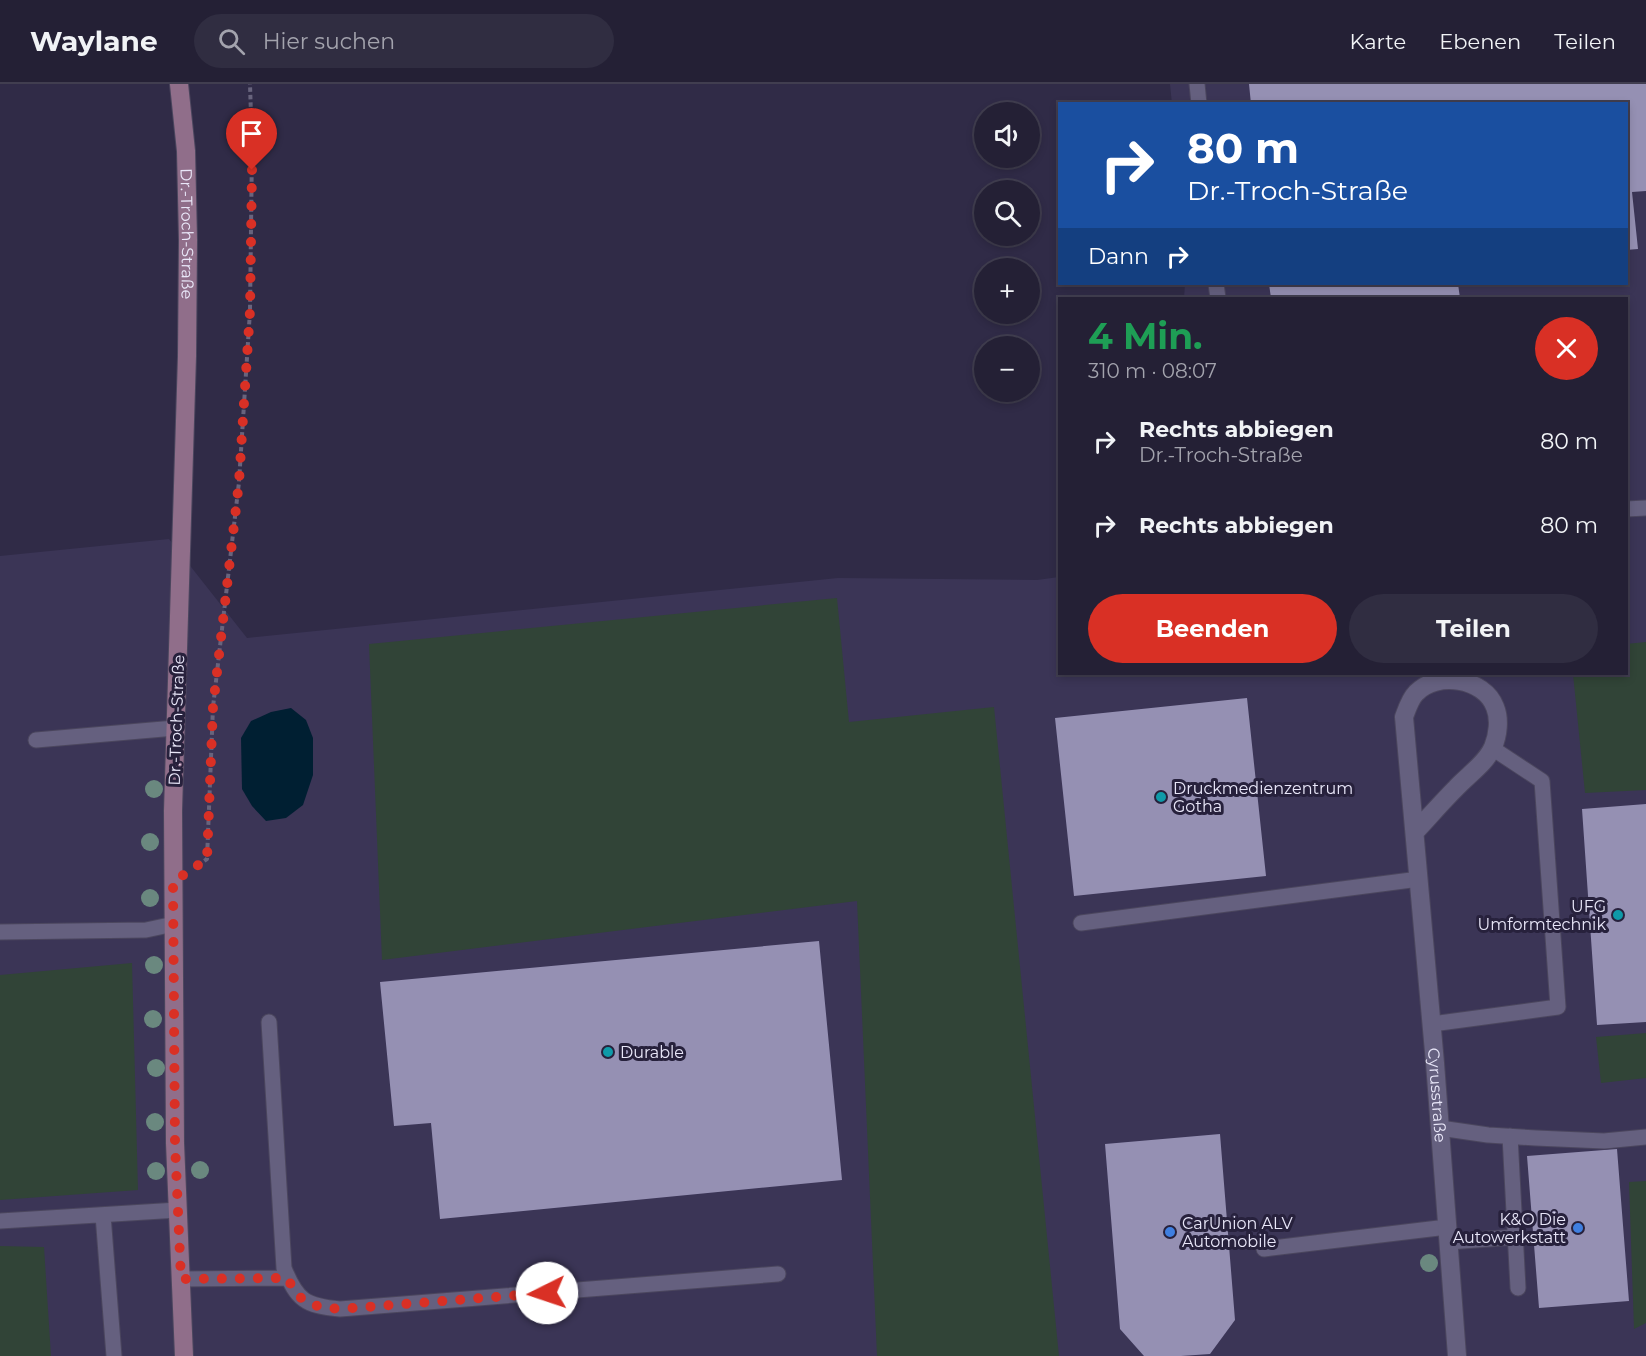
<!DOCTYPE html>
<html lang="de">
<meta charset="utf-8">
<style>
:root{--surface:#242035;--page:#302d41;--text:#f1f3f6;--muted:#a3a3ad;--line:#413e50;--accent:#d93025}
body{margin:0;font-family:Montserrat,sans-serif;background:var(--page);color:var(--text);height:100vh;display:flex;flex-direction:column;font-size:22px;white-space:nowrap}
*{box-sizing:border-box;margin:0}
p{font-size:20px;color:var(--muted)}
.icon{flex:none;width:33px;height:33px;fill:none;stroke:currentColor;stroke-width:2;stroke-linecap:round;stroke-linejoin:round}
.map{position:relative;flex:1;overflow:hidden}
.side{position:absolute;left:1058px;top:213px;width:570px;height:378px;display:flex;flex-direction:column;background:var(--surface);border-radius:0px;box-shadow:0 3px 9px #0003,0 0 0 2px var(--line)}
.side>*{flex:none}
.hud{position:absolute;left:1058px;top:18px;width:570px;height:183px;border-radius:0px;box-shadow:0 3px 9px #0003,0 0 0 2px var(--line);background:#1a4fa0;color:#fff;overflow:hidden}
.buttons{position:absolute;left:974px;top:18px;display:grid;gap:12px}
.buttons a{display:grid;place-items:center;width:66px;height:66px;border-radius:50%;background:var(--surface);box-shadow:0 3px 9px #0003,0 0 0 2px var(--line);font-size:30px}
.pin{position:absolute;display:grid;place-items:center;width:51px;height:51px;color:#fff;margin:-62px -26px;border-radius:50% 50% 50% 0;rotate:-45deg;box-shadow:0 0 6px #0007}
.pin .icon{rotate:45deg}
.me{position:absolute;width:66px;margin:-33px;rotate:266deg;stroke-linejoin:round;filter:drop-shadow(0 0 4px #0008)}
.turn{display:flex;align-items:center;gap:21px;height:126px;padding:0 30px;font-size:27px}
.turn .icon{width:78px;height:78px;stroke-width:2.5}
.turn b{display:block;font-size:42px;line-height:51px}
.then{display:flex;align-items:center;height:57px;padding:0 30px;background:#0003;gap:12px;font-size:22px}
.round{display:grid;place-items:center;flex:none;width:63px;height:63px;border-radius:32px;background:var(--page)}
.summary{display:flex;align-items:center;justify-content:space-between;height:102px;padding:0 30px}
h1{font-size:36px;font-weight:700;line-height:45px;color:#1e9e55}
.action{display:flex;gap:12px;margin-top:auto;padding:12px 30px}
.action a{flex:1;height:69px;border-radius:36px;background:var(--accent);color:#fff;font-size:24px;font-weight:700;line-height:69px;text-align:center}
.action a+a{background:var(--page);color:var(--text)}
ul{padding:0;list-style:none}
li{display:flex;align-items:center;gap:18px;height:84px;padding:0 30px}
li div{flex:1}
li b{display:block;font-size:22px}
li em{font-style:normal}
header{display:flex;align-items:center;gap:36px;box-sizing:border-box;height:84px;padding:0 30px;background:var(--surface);border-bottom:2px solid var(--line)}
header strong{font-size:28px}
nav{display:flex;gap:33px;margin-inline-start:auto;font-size:21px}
.search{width:420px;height:54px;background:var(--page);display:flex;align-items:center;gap:15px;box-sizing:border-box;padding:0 21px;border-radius:33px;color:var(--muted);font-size:22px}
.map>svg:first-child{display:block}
.built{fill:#3b3556}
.green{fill:#314437}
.water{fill:#001f32}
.building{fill:#9590b3}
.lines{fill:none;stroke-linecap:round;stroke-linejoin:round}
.lane-casing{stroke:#4b465e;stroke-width:17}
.street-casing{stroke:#4b465e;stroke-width:20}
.secondary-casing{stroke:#4b465e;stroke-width:20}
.path{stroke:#68647d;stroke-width:4;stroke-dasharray:4.5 3;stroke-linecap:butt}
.lane{stroke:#65607f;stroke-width:15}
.street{stroke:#65607f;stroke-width:18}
.secondary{stroke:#906e8a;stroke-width:18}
.tree{fill:#6a887f}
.route{stroke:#d93025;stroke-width:10;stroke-dasharray:0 18}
.culture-dot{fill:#0f9aa8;stroke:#27213c;stroke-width:2}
.shop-dot{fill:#3f7fe0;stroke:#27213c;stroke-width:2}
.labels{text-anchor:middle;stroke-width:6;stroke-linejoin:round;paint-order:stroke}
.street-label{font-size:16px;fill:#e9e7f9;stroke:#27213c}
.poi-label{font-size:16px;fill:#e9e7f9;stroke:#27213c;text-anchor:start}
</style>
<header>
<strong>Waylane</strong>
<div class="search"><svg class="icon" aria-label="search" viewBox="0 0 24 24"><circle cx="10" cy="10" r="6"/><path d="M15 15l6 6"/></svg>Hier suchen</div>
<nav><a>Karte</a><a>Ebenen</a><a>Teilen</a></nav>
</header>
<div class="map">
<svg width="1646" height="1272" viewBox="0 0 1646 1272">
<rect width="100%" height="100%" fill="#302b47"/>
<path class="built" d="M1170,0H1646V1272H0V472L169,455L247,554L838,494L1037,496L1059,493V590H1626V214H1184L1185,200H1626V20H1172Z"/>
<path class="green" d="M837,514L849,638L994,623L1059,1272H877L857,817L382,876L369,560Z
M1646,558V706L1585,709L1573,590H1626V560Z
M132,879L138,1106L0,1116V891Z
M1646,949V994L1601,999L1596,953Z
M1646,1097V1239L1634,1245L1629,1098Z
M0,1162L44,1163L51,1272H0Z"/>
<path class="water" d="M291,624L306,636L313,654V691L303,721L286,734L266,737L252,722L242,705L241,654L251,637L271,628Z"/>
<path class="building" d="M1249,0H1646V107L1632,108L1638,165L1626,166V20H1251Z
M1269,200H1458L1460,214H1271Z
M1247,614L1266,792L1074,812L1055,634Z
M1646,720V938L1597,941L1582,725Z
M819,857L842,1096L440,1135L431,1039L394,1042L380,898Z
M1220,1050L1235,1236L1210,1270L1181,1272H1144L1120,1245L1105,1060Z
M1617,1065L1629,1217L1539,1224L1527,1072Z"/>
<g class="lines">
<defs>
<path id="lane" d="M1197,0L1199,20
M1216,200L1218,214
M1626,425L1646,424
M36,656L175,644
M1081,839L1419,795
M0,848L146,846L174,840
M269,938L284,1184C297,1216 305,1222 340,1225L778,1190
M1432,940L1558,923L1542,697L1492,664
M1440,1044L1488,1051L1536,1054L1604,1057L1646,1053
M1510,1052L1518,1204
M103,1131L114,1272
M0,1137L178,1126
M1449,1158L1515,1153
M1264,1165L1447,1143
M181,1195L288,1194"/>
<g id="street">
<path id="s1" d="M1415,748C1429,733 1442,718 1456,704C1468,691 1486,679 1493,663C1498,651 1500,635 1495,623C1484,594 1437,587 1416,609C1410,615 1407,625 1404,633L1435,979L1457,1272"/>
</g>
<g id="secondary">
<path id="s2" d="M179,0L186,67L188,156L187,272L173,727L175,1059L184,1272"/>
</g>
</defs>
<use href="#lane" class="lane-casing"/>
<use href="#street" class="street-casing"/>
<use href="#secondary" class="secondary-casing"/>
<path class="path" d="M198,781L207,775L213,623L239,398L250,227L252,63L250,0"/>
<use href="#lane" class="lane"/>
<use href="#street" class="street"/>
<use href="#secondary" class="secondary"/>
</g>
<g class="tree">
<circle cx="154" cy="705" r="9"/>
<circle cx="150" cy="758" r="9"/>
<circle cx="150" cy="814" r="9"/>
<circle cx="154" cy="881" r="9"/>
<circle cx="153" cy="935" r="9"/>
<circle cx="156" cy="984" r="9"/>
<circle cx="155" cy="1038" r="9"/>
<circle cx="200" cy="1086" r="9"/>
<circle cx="156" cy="1087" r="9"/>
<circle cx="1429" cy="1179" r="9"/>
</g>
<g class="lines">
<path class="route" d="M252,86L250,227L243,334L239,398L213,623L207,775L173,798L175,1059L181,1195L288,1194C298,1220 314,1223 340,1225L547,1209"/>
</g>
<g class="culture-dot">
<circle cx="1161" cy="713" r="6"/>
<circle cx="1618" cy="831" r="6"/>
<circle cx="608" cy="968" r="6"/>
</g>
<g class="shop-dot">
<circle cx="1578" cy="1144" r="6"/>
<circle cx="1170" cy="1148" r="6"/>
</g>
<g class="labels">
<g class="street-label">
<text dy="6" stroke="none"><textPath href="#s2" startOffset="150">Dr.-Troch-Straße</textPath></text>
<text transform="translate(176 636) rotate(-88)" y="6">Dr.-Troch-Straße</text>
<text dy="6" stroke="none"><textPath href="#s1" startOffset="656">Cyrusstraße</textPath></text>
</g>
<g class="poi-label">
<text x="1173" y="710">Druckmedienzentrum<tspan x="1173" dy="18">Gotha</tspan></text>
<text x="1606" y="828" text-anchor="end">UFG<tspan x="1606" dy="18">Umformtechnik</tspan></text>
<text x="620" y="974">Durable</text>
<text x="1566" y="1141" text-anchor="end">K&amp;O Die<tspan x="1566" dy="18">Autowerkstatt</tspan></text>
<text x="1182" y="1145">CarUnion ALV<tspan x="1182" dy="18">Automobile</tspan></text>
</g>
</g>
</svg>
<div class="buttons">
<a><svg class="icon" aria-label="sound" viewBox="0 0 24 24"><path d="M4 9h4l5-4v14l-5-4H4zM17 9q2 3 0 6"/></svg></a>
<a><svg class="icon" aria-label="search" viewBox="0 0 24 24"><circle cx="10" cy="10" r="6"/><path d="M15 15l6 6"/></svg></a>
<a>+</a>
<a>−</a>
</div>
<div class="pin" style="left:252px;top:86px;background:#d93025"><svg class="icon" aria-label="arrive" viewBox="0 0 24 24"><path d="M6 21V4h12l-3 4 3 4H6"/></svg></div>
<svg class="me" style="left:547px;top:1209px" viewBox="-20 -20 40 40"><circle r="19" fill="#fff"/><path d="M0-13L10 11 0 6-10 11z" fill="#d93025"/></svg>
<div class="hud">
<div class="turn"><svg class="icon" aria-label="right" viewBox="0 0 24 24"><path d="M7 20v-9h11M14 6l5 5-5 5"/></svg><div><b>80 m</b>Dr.-Troch-Straße</div></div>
<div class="then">Dann<svg class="icon" aria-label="right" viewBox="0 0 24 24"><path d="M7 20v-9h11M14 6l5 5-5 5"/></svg></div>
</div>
<section class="side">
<div class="summary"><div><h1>4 Min.</h1><p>310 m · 08:07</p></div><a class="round" style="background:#d93025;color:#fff"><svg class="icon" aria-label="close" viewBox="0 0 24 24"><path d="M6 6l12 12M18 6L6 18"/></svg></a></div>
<ul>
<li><svg class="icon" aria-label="right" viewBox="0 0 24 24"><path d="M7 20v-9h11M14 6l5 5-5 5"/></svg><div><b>Rechts abbiegen</b><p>Dr.-Troch-Straße</p></div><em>80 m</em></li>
<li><svg class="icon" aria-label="right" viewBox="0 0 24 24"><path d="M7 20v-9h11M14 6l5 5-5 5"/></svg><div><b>Rechts abbiegen</b></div><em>80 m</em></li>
</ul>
<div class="action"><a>Beenden</a><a>Teilen</a></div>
</section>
</div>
